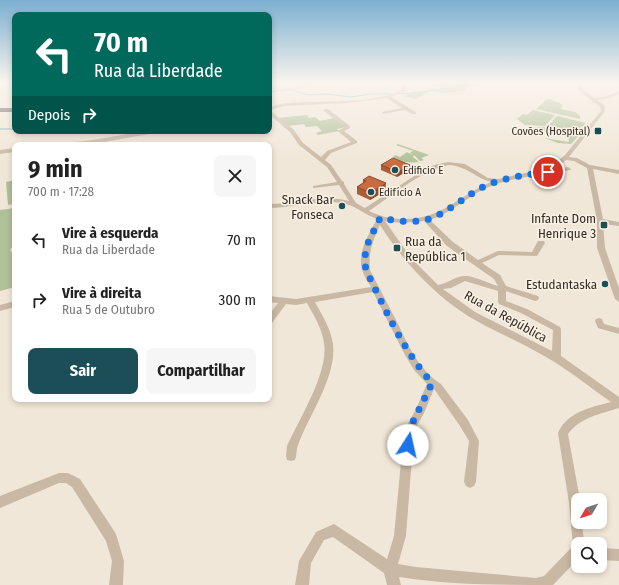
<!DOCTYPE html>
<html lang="pt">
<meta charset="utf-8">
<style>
:root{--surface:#fff;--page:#f6f6f6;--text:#222;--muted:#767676;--accent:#1b4e56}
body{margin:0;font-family:"Fira Sans Condensed",sans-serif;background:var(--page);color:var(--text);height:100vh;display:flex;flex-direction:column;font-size:15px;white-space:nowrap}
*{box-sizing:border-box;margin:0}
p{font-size:13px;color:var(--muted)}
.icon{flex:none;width:22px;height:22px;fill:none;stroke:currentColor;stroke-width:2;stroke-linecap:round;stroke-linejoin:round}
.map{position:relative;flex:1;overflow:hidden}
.drawer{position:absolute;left:12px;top:142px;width:260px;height:260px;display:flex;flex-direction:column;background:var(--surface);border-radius:8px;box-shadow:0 2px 6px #0003}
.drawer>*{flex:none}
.hud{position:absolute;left:12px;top:12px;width:260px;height:122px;border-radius:8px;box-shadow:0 2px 6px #0003;background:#00695c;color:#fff;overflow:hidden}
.needle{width:26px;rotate:231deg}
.fabs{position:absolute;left:571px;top:493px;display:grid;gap:8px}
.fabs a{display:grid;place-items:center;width:36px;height:36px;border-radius:8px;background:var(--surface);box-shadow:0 2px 6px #0003;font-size:20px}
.pin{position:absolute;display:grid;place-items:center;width:34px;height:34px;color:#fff;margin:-17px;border:2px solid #fff;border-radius:50%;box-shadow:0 1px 4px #0007}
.me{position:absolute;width:44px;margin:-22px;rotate:10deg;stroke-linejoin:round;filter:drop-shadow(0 0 3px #0008)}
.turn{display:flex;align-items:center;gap:14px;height:84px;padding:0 16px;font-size:18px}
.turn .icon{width:52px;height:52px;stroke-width:2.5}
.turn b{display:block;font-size:28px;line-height:34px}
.then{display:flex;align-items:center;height:38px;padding:0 16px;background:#0003;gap:8px;font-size:15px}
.round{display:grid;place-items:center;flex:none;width:42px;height:42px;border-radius:8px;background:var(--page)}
.summary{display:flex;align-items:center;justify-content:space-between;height:68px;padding:0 16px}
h1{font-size:24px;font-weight:700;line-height:30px}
.primary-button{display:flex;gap:8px;margin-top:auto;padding:8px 16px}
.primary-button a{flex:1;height:46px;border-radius:8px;background:var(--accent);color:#fff;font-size:16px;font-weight:700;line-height:46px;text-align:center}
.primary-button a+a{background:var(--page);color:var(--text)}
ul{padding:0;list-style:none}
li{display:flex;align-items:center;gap:12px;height:60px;padding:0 16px}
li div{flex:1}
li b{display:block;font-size:15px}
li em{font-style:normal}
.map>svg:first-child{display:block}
.green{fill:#b0c098}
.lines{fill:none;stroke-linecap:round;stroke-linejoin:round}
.stream{stroke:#77a8af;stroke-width:1}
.minor{fill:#c9b8a4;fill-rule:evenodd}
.highway{fill:#56473d;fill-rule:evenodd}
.wall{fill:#ac5c37}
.shaded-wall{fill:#8c4b2d}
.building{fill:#c86b40;stroke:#8c4b2d}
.route{stroke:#1a73e8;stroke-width:7;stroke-dasharray:0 12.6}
.poi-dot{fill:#1b4e56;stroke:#f9f1e4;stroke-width:1.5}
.labels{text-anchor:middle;stroke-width:3;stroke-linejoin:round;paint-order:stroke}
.far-poi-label{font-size:11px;fill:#352c26;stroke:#f9f1e4;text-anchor:start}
.poi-label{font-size:13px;fill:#352c26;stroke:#f9f1e4;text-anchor:end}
.street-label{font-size:13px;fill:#352c26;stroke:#f9f1e4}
</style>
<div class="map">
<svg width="619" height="585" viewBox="0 0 619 585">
<rect width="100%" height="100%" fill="#f1e7d8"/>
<path class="green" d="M440,82H452L456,84L444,87L460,83L457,82H488L465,89V91L443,93L431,91L416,99L402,96L431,89H442L434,83Z
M549,99L560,103L563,106L561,109L575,112L580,116V119L536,109L546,100Z
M533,110L555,115L545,126L525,125L517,119L523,114L527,115Z
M307,115L309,118L315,117L320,121L334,118L346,127L337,129L339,131L318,135L316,133L322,131L317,126L306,127L304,124L288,126L277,118Z
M557,116L586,123C574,136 544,133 528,128L547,127Z
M585,129L571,144L558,143L544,138L569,142L568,134L556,133Z
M398,144L429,155L421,158L424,160L420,161L414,155L413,157L419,162C410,163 401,162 392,159L395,155L400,157L407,152L413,155L410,153L413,151L396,145Z
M15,180V204L8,205L6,182Z
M15,208V247L10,249L15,259V287L0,291V210Z"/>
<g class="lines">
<path class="stream" d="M287,90H292L307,95L326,94L351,97L371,94H394
M402,94L454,88L472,82
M0,129H15"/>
<path class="minor" d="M270,82H280L271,84L269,83Z
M312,82H318L298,89L269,93V91L297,87Z
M403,82H407L405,92L391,97L416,112V114H412L405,110L382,114V112L402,108L387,98L347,103L284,106L274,109L271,111L294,130L303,143L321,157L327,151L351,142L338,131L345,127L324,111V109H328L350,126V128L344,131L357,141V143L331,153L325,160L331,165L342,181L344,182V184L356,203L365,208L422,171L434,165L448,162L465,164L488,178L498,179L525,173L548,169L565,155L601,111L600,107L578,90V82H582V89L594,98L604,97L619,91V94L607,99L597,100L604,105L605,111L569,157L577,158L590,165L619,170V174L593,169L603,219L619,222V226L603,224L605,248L619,288V302L615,299L597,248V221L587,168L574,161L566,160L556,169L568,167L571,169L570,170C542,176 513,176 486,188C467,197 451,213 430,220L453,242L478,260L498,251L532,252L538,241H544L545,243L537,256L499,255L482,263L500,275L506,286L538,296L539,298L538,300L535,301L506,291V301L527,309L560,327L561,329V356L619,397V408C600,414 581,417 568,434L580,500H578V522H582L584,544H578V559L553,585C502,585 450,585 399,577L401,585H387L384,573L333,537L324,540L311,563L309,585H295L299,561L316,532L334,524L387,559L394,536L404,430L415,411L427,384L414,370L405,355L373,292L315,302C322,315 331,329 333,344C337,376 309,415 298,445C296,450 297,455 295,460L291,461L287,460L286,456L287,446C299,419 329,372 324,343C322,328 314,316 307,303L296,305L286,304L272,323L269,324V315L278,303L269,302V296L296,299L371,287C368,282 364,276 362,270C357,252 369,234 377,219C366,215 357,207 346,204C321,198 294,208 269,208V204C296,204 322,194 349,201L339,185L313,188V186L337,182L327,167L299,145L290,132L269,114V108C279,102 294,103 306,102C333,101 377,103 401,90ZM448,165C467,166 474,177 491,182C458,196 441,220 402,219C390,219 380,216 369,211C394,194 418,173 448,165ZM385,221L402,223L424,221L447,246L494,279L498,286C491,284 471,275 465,276C455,276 447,284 438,285L411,258ZM380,225C403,261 432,293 468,316C493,331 521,342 546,357C569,370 589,387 611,402C591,407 567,412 558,433L569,503L573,546L544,576L536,578L416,567L398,564L406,536L414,431L424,413L434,389L460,426L469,441L464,482L466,486L470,488L474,486L476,482L479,441L468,420L441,384C419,370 408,345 397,322C388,305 379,287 370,270C368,253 373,240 380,225ZM465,281L498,291V302L499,304L521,313L553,330L552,351L475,312L443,289L451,288Z
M146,131H158L155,133L93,144L62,145L65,143L93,140Z
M15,148V152L0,154V150Z
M15,301V307L0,311V305Z
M599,318L602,319L604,324L619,328V334L598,328L595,321L596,319Z
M59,473H68L80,479L116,534L124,561L123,585H109L112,561L106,541L72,487L66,483H59L0,508V496Z
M600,548L619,549V561L600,560Z"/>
<path class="highway" d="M0,108H15V112H0Z"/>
</g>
<path class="wall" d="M381,165L409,170L397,177L381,170Z
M363,180L385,191L370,200L357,194V187L363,183Z"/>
<path class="shaded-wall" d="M410,165L409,170L397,177L398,172Z
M386,183L385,191L370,200L371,193Z"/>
<path class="building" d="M393,158L410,165L398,172L381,165Z
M369,176L386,183L371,193L357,187L366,181L363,180Z"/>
<linearGradient id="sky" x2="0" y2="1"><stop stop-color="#7bafd1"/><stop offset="0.5" stop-color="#f9f4ed"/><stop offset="1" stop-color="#f9f4ed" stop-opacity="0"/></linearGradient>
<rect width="619" height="164" fill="url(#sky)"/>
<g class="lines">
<path class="route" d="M408,445L409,430L432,383C403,350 385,309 366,270C362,247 371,238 380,218C396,221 416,224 432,218C451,210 467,195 485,186C505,177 527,175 548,172"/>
</g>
<g class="poi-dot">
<rect x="594" y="127" width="8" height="8" rx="2"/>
<circle cx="395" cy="170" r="4"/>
<circle cx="371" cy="192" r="4"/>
<circle cx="342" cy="206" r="4"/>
<rect x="600" y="221" width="8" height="8" rx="2"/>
<rect x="393" y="244" width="8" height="8" rx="2"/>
<circle cx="605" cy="284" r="4"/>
</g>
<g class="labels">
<g class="far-poi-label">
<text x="590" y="135" text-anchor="end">Covões (Hospital)</text>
<text x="403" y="174">Edificio E</text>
<text x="379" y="196">Edifício A</text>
</g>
<g class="poi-label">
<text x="334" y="204">Snack Bar<tspan x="334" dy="15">Fonseca</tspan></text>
<text x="596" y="223">Infante Dom<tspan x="596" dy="15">Henrique 3</tspan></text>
<text x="405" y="246" text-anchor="start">Rua da<tspan x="405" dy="15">República 1</tspan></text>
<text x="597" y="289">Estudantaska</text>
</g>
<g class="street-label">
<text transform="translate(506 316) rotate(29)" y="5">Rua da República</text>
</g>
</g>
</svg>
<div class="fabs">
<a><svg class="needle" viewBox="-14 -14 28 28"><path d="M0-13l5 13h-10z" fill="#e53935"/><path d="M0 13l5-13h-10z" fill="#767676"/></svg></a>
<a><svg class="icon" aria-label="search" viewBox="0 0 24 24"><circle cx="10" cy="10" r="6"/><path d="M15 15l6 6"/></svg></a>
</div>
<div class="pin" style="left:548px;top:172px;background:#d93025"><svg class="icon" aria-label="arrive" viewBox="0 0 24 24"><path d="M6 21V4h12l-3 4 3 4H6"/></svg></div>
<svg class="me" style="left:408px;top:445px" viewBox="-20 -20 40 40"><circle r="19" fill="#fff"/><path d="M0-13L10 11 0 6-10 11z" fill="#1a73e8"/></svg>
<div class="hud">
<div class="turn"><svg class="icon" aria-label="left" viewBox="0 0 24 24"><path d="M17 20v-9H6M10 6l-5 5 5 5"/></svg><div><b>70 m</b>Rua da Liberdade</div></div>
<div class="then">Depois<svg class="icon" aria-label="right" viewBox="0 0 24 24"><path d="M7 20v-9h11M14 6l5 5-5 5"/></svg></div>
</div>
<section class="drawer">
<div class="summary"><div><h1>9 min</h1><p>700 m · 17:28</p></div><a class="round"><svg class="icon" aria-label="close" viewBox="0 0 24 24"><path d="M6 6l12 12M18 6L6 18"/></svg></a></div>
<ul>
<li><svg class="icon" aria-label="left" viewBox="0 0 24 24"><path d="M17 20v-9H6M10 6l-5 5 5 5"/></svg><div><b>Vire à esquerda</b><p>Rua da Liberdade</p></div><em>70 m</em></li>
<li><svg class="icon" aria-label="right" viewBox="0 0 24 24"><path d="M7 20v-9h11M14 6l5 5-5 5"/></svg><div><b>Vire à direita</b><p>Rua 5 de Outubro</p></div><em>300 m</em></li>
</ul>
<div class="primary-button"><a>Sair</a><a>Compartilhar</a></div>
</section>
</div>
